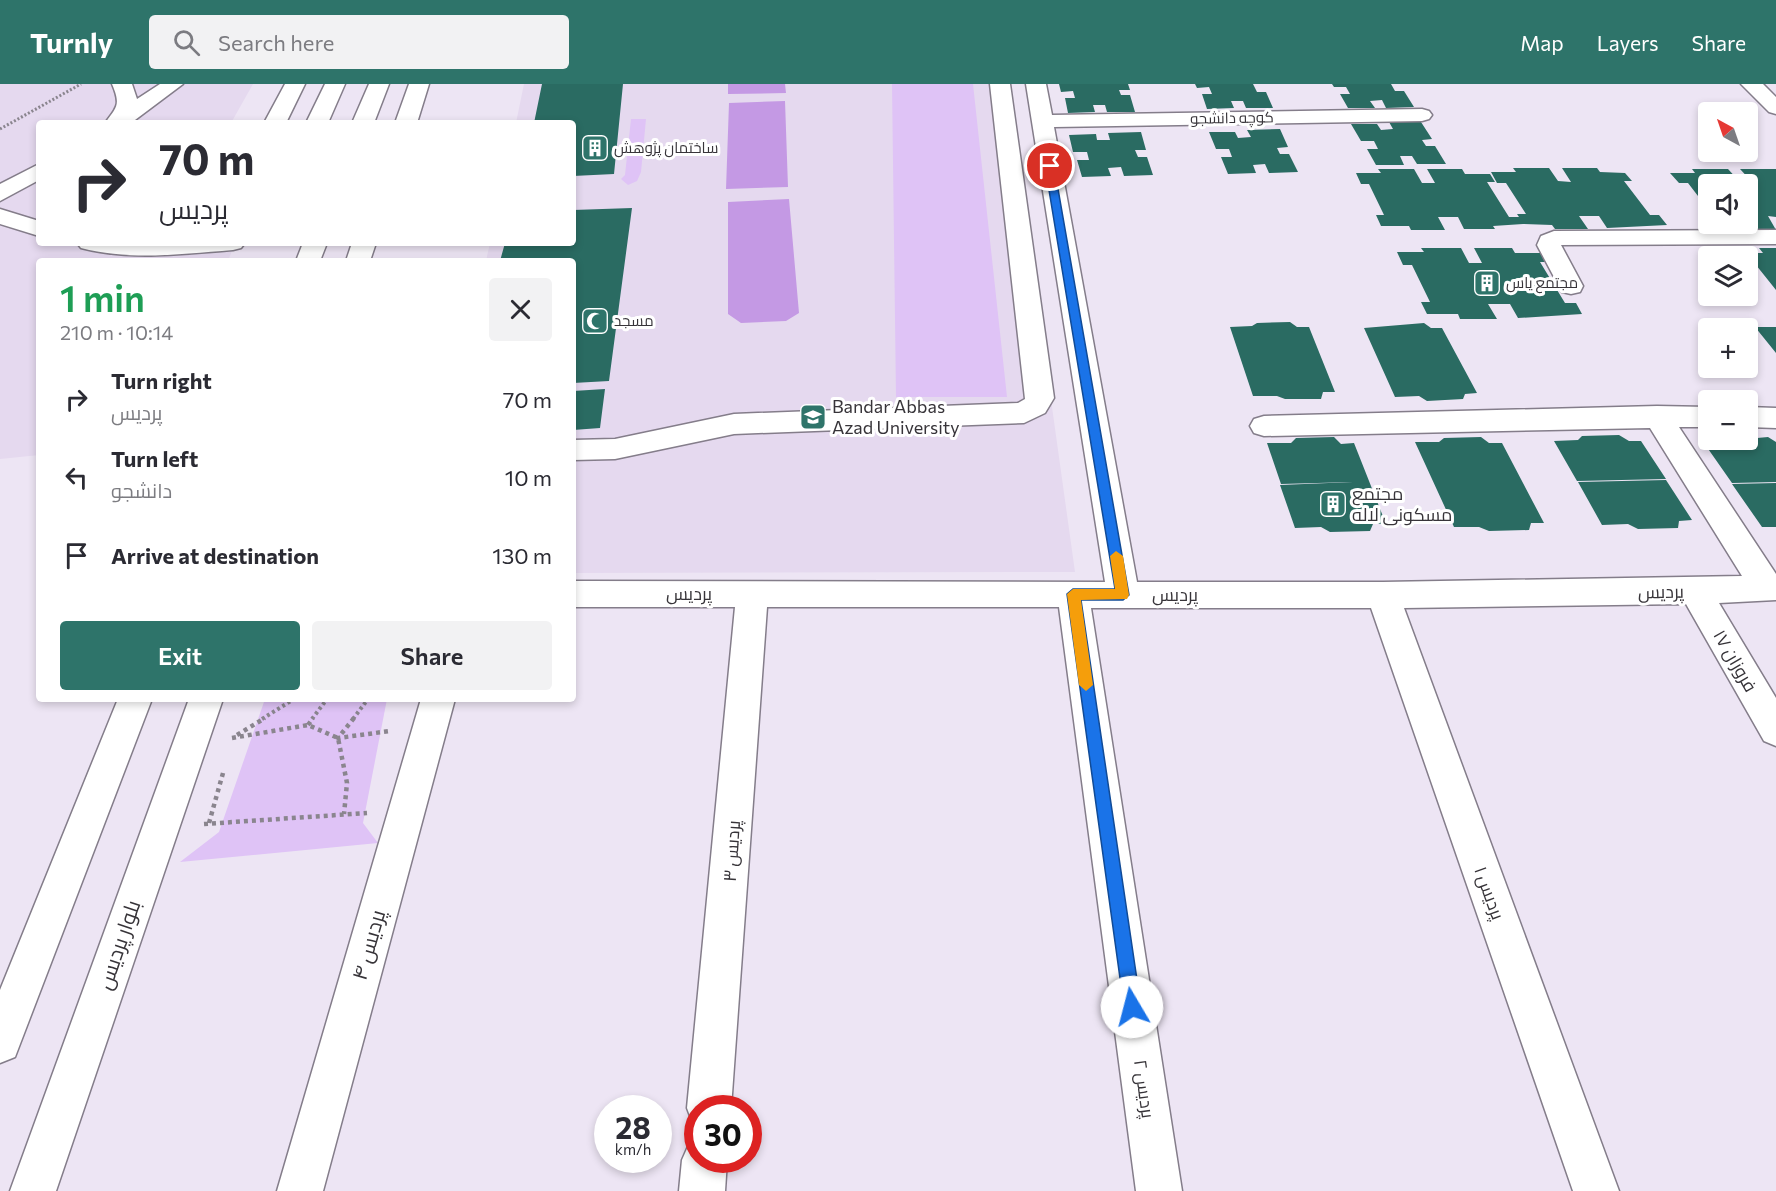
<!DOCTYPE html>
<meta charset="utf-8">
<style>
:root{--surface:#fff;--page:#f2f2f3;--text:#2b2b33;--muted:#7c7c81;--accent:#2e746a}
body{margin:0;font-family:Commissioner,Cairo,sans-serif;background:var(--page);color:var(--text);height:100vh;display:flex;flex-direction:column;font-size:22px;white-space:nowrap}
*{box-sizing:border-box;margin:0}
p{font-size:20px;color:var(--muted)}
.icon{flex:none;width:33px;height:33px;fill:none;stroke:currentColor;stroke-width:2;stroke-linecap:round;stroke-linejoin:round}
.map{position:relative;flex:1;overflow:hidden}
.details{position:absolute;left:36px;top:174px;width:540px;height:444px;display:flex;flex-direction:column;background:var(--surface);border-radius:6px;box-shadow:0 3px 9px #0003}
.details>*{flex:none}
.hud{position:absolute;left:36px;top:36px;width:540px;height:126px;border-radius:6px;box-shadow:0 3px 9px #0003;background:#fff;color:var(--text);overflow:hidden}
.needle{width:39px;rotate:320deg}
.buttons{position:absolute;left:1698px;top:18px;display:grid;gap:12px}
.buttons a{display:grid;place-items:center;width:60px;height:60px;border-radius:6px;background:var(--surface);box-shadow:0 3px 9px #0003;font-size:30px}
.speed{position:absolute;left:594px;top:1011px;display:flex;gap:12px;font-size:30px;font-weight:700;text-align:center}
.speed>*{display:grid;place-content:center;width:78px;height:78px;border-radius:50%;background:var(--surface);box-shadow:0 3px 9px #0003;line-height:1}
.speed small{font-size:15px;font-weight:400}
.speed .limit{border:9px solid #d22;background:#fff;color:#111}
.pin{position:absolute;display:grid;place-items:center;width:51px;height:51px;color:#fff;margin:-26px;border:3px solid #fff;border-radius:50%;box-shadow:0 2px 6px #0007}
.me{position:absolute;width:66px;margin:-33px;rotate:352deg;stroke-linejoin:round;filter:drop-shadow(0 0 4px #0008)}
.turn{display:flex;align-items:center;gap:21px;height:126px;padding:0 24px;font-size:27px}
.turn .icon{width:78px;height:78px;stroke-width:2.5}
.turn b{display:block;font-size:42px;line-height:51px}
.round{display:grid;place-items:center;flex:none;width:63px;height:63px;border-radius:6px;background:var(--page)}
.summary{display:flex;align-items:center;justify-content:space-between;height:102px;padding:0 24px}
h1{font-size:36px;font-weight:600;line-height:45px;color:#1e9e55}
.button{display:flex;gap:12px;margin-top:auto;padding:12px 24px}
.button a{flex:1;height:69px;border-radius:6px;background:var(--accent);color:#fff;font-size:24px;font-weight:600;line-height:69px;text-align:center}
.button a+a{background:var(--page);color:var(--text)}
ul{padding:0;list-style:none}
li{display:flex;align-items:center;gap:18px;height:78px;padding:0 24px}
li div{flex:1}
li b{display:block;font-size:22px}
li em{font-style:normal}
header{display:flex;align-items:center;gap:36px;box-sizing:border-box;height:84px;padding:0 30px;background:var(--accent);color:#fff}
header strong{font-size:28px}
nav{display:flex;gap:33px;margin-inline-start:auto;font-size:21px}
.search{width:420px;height:54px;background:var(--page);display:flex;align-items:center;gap:15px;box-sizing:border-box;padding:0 21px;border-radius:6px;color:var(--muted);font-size:22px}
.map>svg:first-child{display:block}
.built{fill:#e5d9ef}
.green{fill:#dfc3f6}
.water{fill:#c499e4}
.building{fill:#2a6b62}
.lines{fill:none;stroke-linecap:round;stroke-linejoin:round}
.minor-casing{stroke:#847d8a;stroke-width:3}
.major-casing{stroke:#847d8a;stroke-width:3}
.path-far2{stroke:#8a858e;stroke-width:3;stroke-dasharray:2 2;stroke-linecap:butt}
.path-far1{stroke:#8a858e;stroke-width:4;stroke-dasharray:3 3;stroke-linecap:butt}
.path{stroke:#8a858e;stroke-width:4.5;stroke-dasharray:4 4;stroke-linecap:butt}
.minor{fill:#fff;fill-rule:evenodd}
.major{fill:#fff;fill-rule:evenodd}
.route{fill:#1a73e8;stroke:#114b97;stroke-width:1.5}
.slow{fill:#f59e0b}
.labels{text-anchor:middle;stroke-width:6;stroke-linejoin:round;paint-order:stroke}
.far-street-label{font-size:15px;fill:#373439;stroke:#fff}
.far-poi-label{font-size:15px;fill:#373439;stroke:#fff;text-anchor:start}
.poi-label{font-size:18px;fill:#373439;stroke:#fff;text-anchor:start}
.street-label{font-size:18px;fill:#373439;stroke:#fff}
.near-street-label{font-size:21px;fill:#373439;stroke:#fff}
</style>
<header>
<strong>Turnly</strong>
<div class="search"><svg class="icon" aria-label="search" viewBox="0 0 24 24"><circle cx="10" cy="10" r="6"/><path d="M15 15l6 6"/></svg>Search here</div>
<nav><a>Map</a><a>Layers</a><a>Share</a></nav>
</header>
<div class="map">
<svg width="1776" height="1107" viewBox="0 0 1776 1107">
<rect width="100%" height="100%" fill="#ede5f4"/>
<path class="built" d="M0,0H253L231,39H39V159H235L228,177H39V371L0,375Z
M524,0H1007L1075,488L573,489V177H486L490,159H573V39H516Z"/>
<path class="green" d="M892,0H973L1007,313H896Z
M631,35H646L641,88L637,97L628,101L621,95L625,91Z
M265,615H387L363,739L378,759L180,778L219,748Z"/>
<path class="water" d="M728,0H785L786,9L728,10Z
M785,17L788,103L726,105L729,19Z
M789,115L799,229L786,237L741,239L728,230V118Z"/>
<path class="building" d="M542,0H623L614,90L573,92V39H534Z
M1059,0H1128L1130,6H1119L1121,11H1130L1135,28H1107L1105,21H1093L1095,28L1068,29L1065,14H1075L1073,7L1061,8Z
M1195,0H1253L1257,8H1266L1273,24H1246L1243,17H1231L1234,24L1207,25L1202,10H1212L1209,3L1197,4Z
M1332,0H1391L1395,7H1404L1414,23L1386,24L1382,16L1370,17L1375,24H1348L1340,10H1350L1346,3H1334Z
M1389,38H1421L1432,55L1422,56L1426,62H1435L1446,80H1417L1412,72H1400L1404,81H1376L1367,65H1378L1374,57H1361L1351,40H1377L1381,46L1393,45Z
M1280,45L1288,63L1277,64L1280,70H1289L1298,88L1269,89L1265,80L1253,81L1256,89L1228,90L1221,73H1232L1229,65H1216L1209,48H1235L1238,54L1251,53L1247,46Z
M1141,48L1146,66H1135L1138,73H1147L1153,91L1124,92L1121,83L1108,84L1111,92L1082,93L1077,76H1089L1087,68H1073L1069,51L1096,50L1097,56H1110L1108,49Z
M1513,84H1549L1558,97L1571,98L1562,84H1597L1600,88L1625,89L1632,97H1624L1650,131H1659L1667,141L1607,144L1599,132H1579L1588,145H1555L1552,141L1523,140L1493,142L1495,145H1464L1458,133H1438L1445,146H1411L1409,142H1381L1376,131H1384L1369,100H1361L1356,89H1381L1378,85H1414L1422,99H1435L1427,85H1462L1465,90H1490L1495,98H1487L1509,133H1519L1517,130H1526L1506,99H1497L1491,88H1516Z
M1692,85H1728L1740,98H1752L1740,85H1776V133L1768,132L1776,146L1745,145L1740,140H1748V100H1708V125L1688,99H1679L1670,89H1695Z
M632,124L609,297L573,299V177H500L505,159H573V126Z
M1421,164H1461L1469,179H1482L1474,164H1512L1515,169H1542L1548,178H1540L1565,219H1576L1582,230L1518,234L1510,220H1488L1497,235H1460L1458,230H1427L1421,218H1430L1412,181H1403L1397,168H1424Z
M1759,164H1776V206L1756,181H1748V172H1739L1736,169H1763Z
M1290,238L1297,243H1309L1335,308H1323L1321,315H1285L1277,312H1253L1230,243L1252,242L1257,239Z
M1424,239L1431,244H1442L1477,309L1465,310L1463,315L1427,317L1419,312L1395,313L1364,244Z
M1755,243H1776V269Z
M605,305L600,344L573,346V307Z
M1619,351L1629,357H1641L1666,395L1577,397L1554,357L1578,356L1582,352Z
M1334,353L1341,360L1354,359L1386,440H1373L1370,447L1330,448L1321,443L1295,444L1280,401L1353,398L1281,400L1267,359H1291L1296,354Z
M1481,353L1489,359H1502L1544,439H1531L1529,446L1489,447L1479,443H1454L1415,358H1439L1444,354Z
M1768,353L1776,358V398L1732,399L1704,359Z
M1666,396L1692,436L1679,437L1678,444L1638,445L1628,440L1602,441L1578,398Z
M1776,399V443H1762L1732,400Z"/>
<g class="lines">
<defs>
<path id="minor" d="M112,0H132L137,15L160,0H183L131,39H105C117,23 121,21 112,0Z
M285,0H305L286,39H264Z
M325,0H345L328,39H306Z
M990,0H1010L1054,314L1045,329L1024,339L734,350L615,375L573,376V356L615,355L734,330L1018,319L1025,315Z
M1026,0H1046L1052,31L1422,25L1429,27L1432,31L1429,35L1422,37L1054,43L1137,498H1383L1742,492L1650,344L1264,352L1254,349L1250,342L1254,335L1264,332L1657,322L1708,323V343H1679L1776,490V516L1719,519L1776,614V662L1764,657L1686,520L1404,524L1619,1107H1573L1371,524H1091L1182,1107H1136L1059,523H767L731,1024H698V1041L693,1040L687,1024L735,523H573V497L1105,498Z
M1741,0H1763L1776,13V30L1769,28Z
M39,80V96L0,117V100Z
M0,125L39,137V152L0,140Z
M1776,146V160L1561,161L1583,202L1580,208L1571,210L1562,208L1537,161L1541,152L1554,147Z
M77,159H245L241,164L233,166C181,170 131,177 81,164Z
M1748,323L1776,324V344L1748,343Z
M421,615H455L323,1107H277Z
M698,1057V1076H727L725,1107H679L682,1076L689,1060Z"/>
<path id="major" d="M369,0H389L374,39H352Z
M409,0H429L417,39H395Z
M303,159H327L320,177H296Z
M352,159H376L370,177H346Z
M118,615H152L15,973L0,979V906Z
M189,615H223L56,1107H10Z"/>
</defs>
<use href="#minor" class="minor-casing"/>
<use href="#major" class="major-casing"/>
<path class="path-far2" d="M0,45L81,0"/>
<path class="path-far1" d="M262,635L294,615
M312,635L327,615
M353,635L368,615"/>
<path class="path" d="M354,634L338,654L390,647
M308,641L313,634
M237,651L265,634
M232,654L308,641L338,654L347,699L344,730
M209,739L223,689
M204,740L367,729"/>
<use href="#minor" class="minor"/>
<use href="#major" class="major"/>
</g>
<path class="route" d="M1050,79L1054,82L1129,511L1123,516H1081L1141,923L1138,929L1132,932L1126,929L1124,923L1067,510L1073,505H1115L1045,82Z"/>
<path class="slow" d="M1116,467L1123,472L1129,511L1127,515L1081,516L1093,601L1086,607L1079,601L1067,510L1073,505H1115L1110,472Z"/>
<defs>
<symbol id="building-square" viewBox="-11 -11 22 22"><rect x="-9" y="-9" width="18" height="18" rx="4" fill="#2e746a" stroke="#fff"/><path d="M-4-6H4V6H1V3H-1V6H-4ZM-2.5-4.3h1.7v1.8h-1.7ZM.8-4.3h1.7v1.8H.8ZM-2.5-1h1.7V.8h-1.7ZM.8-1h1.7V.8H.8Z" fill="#fff"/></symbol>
<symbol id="mosque-square" viewBox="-11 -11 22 22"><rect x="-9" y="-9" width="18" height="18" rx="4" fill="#2e746a" stroke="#fff"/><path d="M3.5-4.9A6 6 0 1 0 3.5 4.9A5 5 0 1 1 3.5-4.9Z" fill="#fff"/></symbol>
<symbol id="university-square" viewBox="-11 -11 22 22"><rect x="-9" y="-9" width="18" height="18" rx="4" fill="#2e746a" stroke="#fff"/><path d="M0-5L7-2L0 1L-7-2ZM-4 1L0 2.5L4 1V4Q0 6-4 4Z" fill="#fff"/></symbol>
</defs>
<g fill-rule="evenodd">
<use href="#building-square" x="580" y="49" width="30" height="30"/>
<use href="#building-square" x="1472" y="184" width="30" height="30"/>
<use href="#mosque-square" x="580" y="222" width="30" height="30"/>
<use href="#university-square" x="798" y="318" width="30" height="30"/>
<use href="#building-square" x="1318" y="405" width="30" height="30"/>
</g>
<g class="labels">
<g class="far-street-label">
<text transform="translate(1232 34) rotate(-1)" y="5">کوچه دانشجو</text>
</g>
<g class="far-poi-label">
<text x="614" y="69">ساختمان پژوهش</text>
<text x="1506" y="204">مجتمع یاس</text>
<text x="614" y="242">مسجد</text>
</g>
<g class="poi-label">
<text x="832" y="329">Bandar Abbas<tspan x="832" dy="21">Azad University</tspan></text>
<text x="1352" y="416">مجتمع<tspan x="1352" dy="21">مسکونی لاله</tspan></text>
</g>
<g class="street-label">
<text transform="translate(1661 508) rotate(-1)" y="6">پردیس</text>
<text x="689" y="516">پردیس</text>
<text x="1175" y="517">پردیس</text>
<text transform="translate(1735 577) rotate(60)" y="6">فروزان ۱۷</text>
<text transform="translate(732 767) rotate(-86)" y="6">پردیس ۳</text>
<text transform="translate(1489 809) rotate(70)" y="6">پردیس ۱</text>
<text transform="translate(1144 1005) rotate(82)" y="6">پردیس ۲</text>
</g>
<g class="near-street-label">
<text transform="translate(119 861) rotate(-71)" y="7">بلوار پردیس</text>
<text transform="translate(369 861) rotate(-74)" y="7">پردیس ۴</text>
</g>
</g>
</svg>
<div class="buttons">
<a><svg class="needle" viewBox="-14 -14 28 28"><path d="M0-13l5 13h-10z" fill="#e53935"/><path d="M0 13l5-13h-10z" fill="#7c7c81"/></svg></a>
<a><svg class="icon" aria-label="sound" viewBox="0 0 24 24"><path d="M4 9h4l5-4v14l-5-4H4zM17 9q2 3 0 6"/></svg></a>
<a><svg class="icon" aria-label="layers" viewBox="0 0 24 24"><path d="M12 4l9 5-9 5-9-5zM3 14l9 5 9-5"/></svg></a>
<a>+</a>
<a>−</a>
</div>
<div class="speed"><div>28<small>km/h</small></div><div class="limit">30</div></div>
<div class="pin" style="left:1050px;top:82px;background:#d93025"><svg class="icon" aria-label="arrive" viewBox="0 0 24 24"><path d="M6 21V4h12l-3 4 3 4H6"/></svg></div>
<svg class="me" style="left:1132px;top:923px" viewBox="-20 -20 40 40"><circle r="19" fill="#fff"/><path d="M0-13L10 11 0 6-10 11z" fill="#1a73e8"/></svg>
<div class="hud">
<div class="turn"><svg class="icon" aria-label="right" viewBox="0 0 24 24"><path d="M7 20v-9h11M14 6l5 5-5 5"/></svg><div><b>70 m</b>پردیس</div></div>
</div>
<section class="details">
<div class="summary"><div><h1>1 min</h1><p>210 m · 10:14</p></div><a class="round"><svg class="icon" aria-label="close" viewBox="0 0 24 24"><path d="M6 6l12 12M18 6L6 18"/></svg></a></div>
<ul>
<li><svg class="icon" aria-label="right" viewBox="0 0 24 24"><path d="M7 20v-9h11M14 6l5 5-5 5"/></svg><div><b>Turn right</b><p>پردیس</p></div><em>70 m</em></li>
<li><svg class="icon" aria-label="left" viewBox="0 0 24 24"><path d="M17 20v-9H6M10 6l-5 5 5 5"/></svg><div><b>Turn left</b><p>دانشجو</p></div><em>10 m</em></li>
<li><svg class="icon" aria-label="arrive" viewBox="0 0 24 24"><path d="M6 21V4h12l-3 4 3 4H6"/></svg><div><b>Arrive at destination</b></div><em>130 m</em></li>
</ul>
<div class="button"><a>Exit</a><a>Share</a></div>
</section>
</div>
